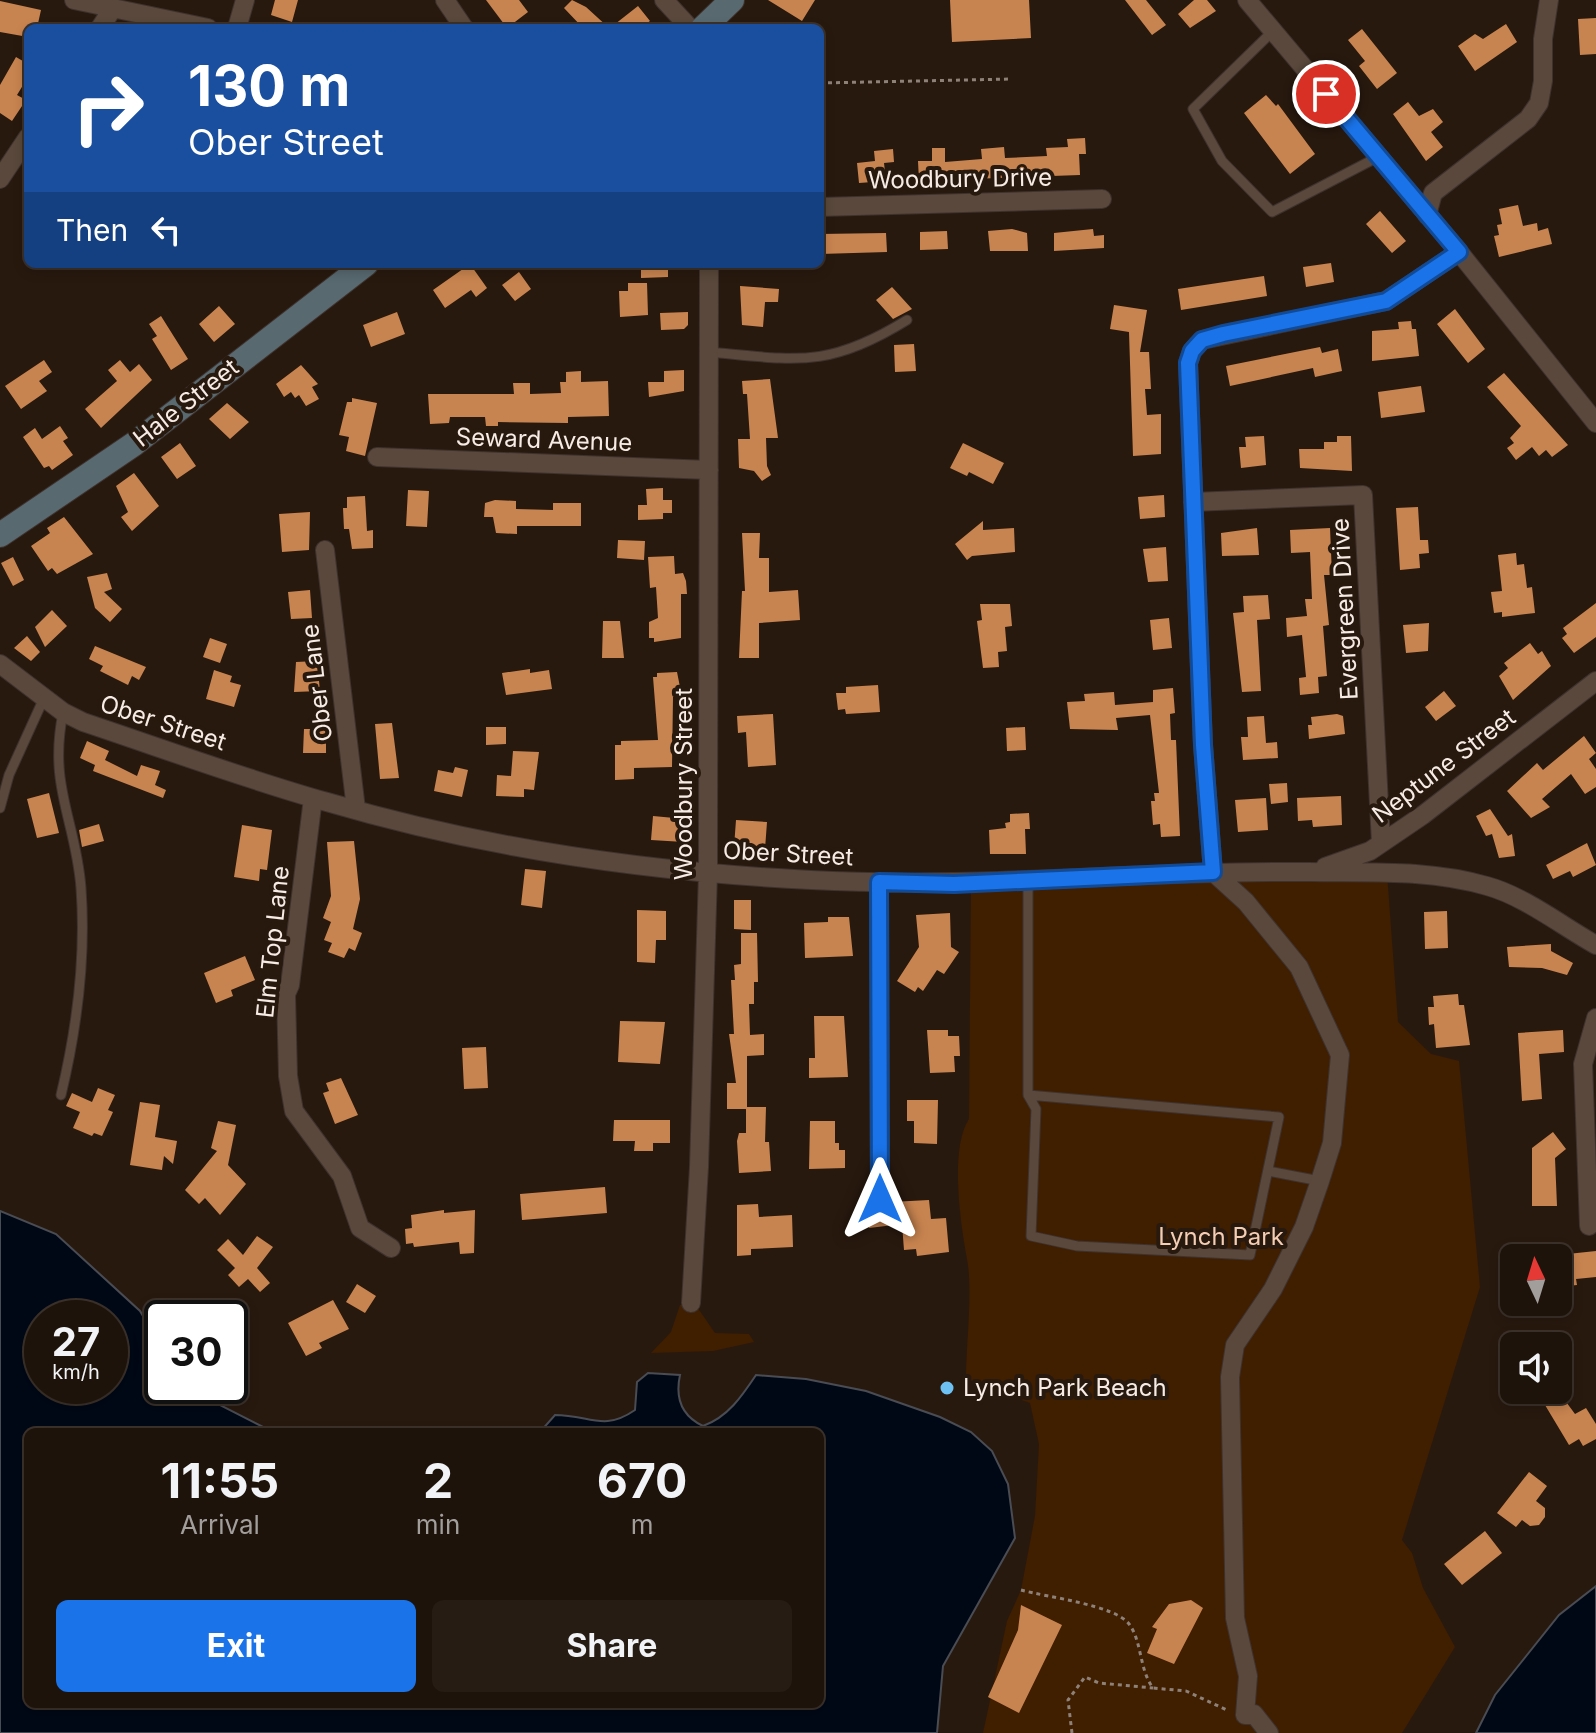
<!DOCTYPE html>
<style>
:root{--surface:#1e130a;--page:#261c13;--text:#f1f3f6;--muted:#a19e9c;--line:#3c322b;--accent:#1a73e8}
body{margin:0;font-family:Inter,sans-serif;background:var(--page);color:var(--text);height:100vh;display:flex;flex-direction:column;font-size:30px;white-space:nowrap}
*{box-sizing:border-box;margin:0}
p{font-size:26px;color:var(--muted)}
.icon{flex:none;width:44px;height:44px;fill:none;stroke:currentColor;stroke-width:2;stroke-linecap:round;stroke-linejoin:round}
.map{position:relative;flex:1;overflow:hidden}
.drawer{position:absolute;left:24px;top:1428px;width:800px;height:280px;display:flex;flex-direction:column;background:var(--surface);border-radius:12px;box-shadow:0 4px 12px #0003,0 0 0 2px var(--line)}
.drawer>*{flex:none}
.top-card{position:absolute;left:24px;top:24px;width:800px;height:244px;border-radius:12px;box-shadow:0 4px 12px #0003,0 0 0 2px var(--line);background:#1a4fa0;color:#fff;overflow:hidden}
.needle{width:52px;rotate:356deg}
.tools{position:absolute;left:1500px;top:1244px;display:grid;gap:16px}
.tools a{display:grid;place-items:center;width:72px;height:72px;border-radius:12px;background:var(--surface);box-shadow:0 4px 12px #0003,0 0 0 2px var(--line);font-size:40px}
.speed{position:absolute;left:24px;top:1300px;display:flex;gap:16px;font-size:40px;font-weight:700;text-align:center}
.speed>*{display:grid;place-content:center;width:104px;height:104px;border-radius:50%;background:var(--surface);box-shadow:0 4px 12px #0003,0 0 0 2px var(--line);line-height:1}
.speed small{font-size:20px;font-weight:400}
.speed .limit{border:4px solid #111;border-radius:12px;background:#fff;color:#111}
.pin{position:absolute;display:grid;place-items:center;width:68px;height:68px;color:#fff;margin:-34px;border:4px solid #fff;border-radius:50%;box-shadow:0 2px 8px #0007}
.me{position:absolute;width:88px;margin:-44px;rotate:0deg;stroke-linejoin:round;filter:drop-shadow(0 0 6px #0008)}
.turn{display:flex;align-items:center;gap:28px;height:168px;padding:0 32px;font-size:36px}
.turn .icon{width:104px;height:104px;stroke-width:2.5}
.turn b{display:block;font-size:56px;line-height:68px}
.then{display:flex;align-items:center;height:76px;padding:0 32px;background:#0003;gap:16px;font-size:30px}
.eta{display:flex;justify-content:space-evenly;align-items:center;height:136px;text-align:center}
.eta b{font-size:48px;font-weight:700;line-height:56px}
.primary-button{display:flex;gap:16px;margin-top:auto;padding:16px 32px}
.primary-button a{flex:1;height:92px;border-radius:12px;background:var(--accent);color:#fff;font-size:32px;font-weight:700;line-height:92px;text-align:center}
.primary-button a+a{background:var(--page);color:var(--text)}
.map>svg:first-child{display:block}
.green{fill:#401e00}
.water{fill:#000816;stroke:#4a4c54;stroke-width:2;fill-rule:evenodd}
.building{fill:#c88450}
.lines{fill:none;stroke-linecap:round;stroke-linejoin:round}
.lane-casing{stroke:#3e322e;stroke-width:11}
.street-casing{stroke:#3e322e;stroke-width:20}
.secondary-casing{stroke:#3e322e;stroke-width:26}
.path{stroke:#8e8178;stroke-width:3;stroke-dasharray:4 4;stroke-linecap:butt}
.lane{stroke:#59483b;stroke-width:9}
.street{stroke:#59483b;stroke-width:18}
.secondary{stroke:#586970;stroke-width:24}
.route-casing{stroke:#114b97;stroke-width:20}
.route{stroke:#1a73e8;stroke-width:14}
.poi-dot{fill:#6ec2f3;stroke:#28190e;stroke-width:3}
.labels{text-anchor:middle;stroke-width:8;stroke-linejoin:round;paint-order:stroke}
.street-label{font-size:24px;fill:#f7ece5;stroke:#28190e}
.park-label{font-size:24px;fill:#f4ceb4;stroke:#28190e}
.poi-label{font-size:24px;fill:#f7ece5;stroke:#28190e;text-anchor:start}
</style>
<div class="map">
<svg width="1596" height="1733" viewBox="0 0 1596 1733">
<rect width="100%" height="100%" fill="#28190e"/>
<path class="green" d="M1387,873L1398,1022L1431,1054L1459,1061L1480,1287L1402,1540L1412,1553L1423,1588L1455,1647L1402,1733H983L1007,1621L1021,1590L1035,1516L1039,1444L1030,1403L966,1379C966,1344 973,1291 967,1259C961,1226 949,1149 969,1119L971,883Z
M695,1304L715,1333L749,1334L754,1342L713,1351L651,1353L671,1332L680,1305Z"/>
<path class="water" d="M0,1211L56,1234L140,1311L162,1348V1386H191L208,1399L273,1432H28V1704H820V1432H540L555,1415C590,1415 603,1432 635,1410L637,1382L648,1373L680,1375C675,1398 682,1416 703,1426C728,1417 742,1396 756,1375L806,1379L866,1391L940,1417L971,1432L992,1451L1008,1484L1015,1538L943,1666L937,1733H0ZM42,1318H110V1386H42Z
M1596,1586V1733H1476L1495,1695L1559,1615Z"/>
<path class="building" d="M275,0H298L292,22L271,15Z
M486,0H519L528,12L507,28Z
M572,0L586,7L609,28H583L564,8Z
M768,0H815L802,21Z
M950,0H1029L1031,38L952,42Z
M1125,0H1146L1166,25L1152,35Z
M1194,0H1207L1216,11L1190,28L1178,14Z
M0,1L41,10L37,28H28V37L0,32Z
M638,6L650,21L640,28H610Z
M1596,18V54L1580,55L1578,19Z
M1506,24L1517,42L1475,71L1458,46L1475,34L1483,39Z
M1362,29L1397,73L1377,89L1359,66L1365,61L1348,40Z
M16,57L28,64V77L17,95L26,100L12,121L0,113V85Z
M1266,95L1276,106L1278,104L1315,154L1290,174L1244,113Z
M1408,102L1419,116L1433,109L1443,122L1431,132L1443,147L1426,161L1393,114Z
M1085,138L1086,154H1079L1080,175L945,180V184L926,185V180L919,181L918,161H932V148H945V162L982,159L981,149L1004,147L1005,158L1047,156L1046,148L1068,147L1067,139Z
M893,149L894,162L884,163L886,181L859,183L857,163L875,161L874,151Z
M1518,205L1523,226L1537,223L1538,231L1548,228L1552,244L1499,257L1494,236L1499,235L1497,225L1502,224L1499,209Z
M1380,211L1406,241L1392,253L1366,224Z
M1012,229L1027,233L1028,251H990L988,231Z
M1093,229L1094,236L1104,235V248L1054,251V233Z
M947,231L948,249L920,250V232Z
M886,233L887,252L820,254V234Z
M1331,263L1334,282L1306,287L1303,267Z
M470,264L487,288L476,297L471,290L445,308L433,290Z
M641,264H668V277L641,278Z
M519,272L531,289L515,301L502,285Z
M1264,276L1267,296L1181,310L1178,289Z
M628,283H647L648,315L620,317L619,291H628Z
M740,286L779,289L778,302H765L763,327L742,325Z
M892,287L912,309L893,319L876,300Z
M1114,305L1147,310L1140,352H1149L1151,389H1145L1147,415L1161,414V454L1133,456L1129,332L1110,329Z
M219,306L235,324L214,342L199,324Z
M1455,309L1485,349L1468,363L1437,324Z
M397,312L405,334L371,347L363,325Z
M688,312V325L684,329L661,330L660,313Z
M161,316L188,359L171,370L152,339L157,336L149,324Z
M1411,321L1412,329H1416L1419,356L1372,361V331L1399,329L1398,322Z
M914,344L916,371L895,372L894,345Z
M1320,347L1322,353L1338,349L1342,371L1315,377L1313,368L1230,386L1226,366Z
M44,360L52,372L39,381L47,391L21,409L5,386Z
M120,360L130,372L139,364L152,380L101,428L85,409L117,381L108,370Z
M301,365L318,384L312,387L319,399L306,406L299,395L295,398L291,392L284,397L276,384Z
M684,370V391L649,397L648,382H664V371Z
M581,371V382L608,381L609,416L568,417V423L498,422V426H486L485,417H450L449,423L430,424L428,394H514L513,383H530V394L561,393L560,382H566V372Z
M1504,373L1568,445L1552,457L1546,450L1539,456L1532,447L1516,460L1507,448L1514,443L1510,438L1521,426L1487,387Z
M770,379L778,438H766L767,466L771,475L762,481L754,471L739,468L738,439H750L747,394H743L742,381Z
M1421,386L1425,412L1381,418L1378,392Z
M352,398L377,403L365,456L346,451L349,437L339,435L347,402H352Z
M227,403L249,422L230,439L209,419Z
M60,426L68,438L63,441L73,455L52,470L49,466L44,468L23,437L35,428L42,439Z
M1264,436L1266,465L1241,468L1239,447H1246L1245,437Z
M1337,436H1351L1352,471L1300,468L1299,449H1324V442H1337Z
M180,443L196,466L177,479L161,457Z
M963,443L1004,463L993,484L969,472L967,476L950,468Z
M134,473L159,506L132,531L121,517L128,512L116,486Z
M663,488V500H672V513H663V519L638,520V505H647L646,489Z
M408,490L429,491L427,527L406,526Z
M1164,495L1165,517L1140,519L1138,497Z
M365,496L367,531L373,530V548L352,549L349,529H344L343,508H347V497Z
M495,500L516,501V509L553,510V503H581V526H517V534L496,533L493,517H484L485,503Z
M1418,507L1420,540H1428L1429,553L1419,554L1420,568L1400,570L1396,508Z
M310,512L309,550L282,552L279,514Z
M64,517L93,554L57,574L52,568L48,571L31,546L50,533L47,528Z
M983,521V530L1014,528L1015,552L972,556L967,560L955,544Z
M1257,528L1259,555L1222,556L1221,533Z
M1330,528L1332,575H1324L1329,625L1323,626L1327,676L1318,677L1319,693L1300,695L1299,678L1306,677L1302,635L1287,637L1286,618L1307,616L1305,599H1312L1310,552L1291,553L1290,530Z
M742,533H760L759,558H769V592L798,590L800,620L759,623V658H739L742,591H745Z
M618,540L645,541L644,560L617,558Z
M1166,547L1168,581L1148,582L1143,549Z
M1516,553L1517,565L1524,564L1527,588L1532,587L1535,613L1502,617V612L1494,613L1491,592L1502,591L1498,555Z
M674,556L675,574L683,573L686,581L687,594H681V638L654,642V638H649V622L658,618L656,587L650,588L648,557Z
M13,557L24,580L13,586L1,563Z
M107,573L112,589L104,592L122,609L110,622L95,608L87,577Z
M310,590L312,618L291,619L288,592Z
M1268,595L1270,619L1257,620L1261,691L1242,692L1233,613L1244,612L1243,596Z
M1596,603V637L1574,653L1562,638L1567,634L1563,628Z
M980,604H1010L1012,626L1005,627L1007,651L998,652L999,667L983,668L977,621L982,620Z
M52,610L67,626L45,647L35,627Z
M1169,618L1172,648L1153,650L1150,620Z
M603,621H620L624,658H602Z
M1429,623L1428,651L1406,653L1403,625Z
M27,636L40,652L31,661L14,648Z
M210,638L227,644L220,663L203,657Z
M1530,643L1538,654L1542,651L1551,666L1513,700L1499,676L1508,668L1504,663Z
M95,646L146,667L139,680L132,676L128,685L100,671L103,666L89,659Z
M317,661L320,691L294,692L296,662Z
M530,669V673L549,670L552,689L506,695L502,673Z
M214,670L232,676L230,682L241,685L234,707L206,699Z
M677,672L682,697H673L672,767L634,768V779L615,780V745H621V741L658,740L653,677H657V673Z
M878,685L880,712L846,714L845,709L838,710L836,693H846V687Z
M1173,688L1175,713L1170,714L1171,740H1176L1180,836L1161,837L1160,824L1153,825L1151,801H1155L1154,793H1159L1150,715L1116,718L1118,730L1070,729L1067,702L1085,701L1084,694L1114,692L1115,705L1153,702V690Z
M1444,691L1456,706L1436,721L1425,707Z
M773,714L776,765L748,767L746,732L738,733L737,716Z
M1337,714L1343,716L1345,734L1309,739L1308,725H1312L1311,717Z
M1264,716L1266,743L1277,742L1278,758L1243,760L1241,737H1248L1247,717Z
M392,723L399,778L380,779L375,724Z
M486,727H506V744L486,745Z
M1025,727L1026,750L1007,751L1006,728Z
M304,729H326V753H303Z
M1584,736L1596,753L1589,759L1596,769V787L1585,794L1571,774L1542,799L1550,807L1531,818L1507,791L1537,763L1543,770Z
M87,741L109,751L105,760L137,776L141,765L160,771L155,785L166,790L163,798L93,771L95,765L80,758Z
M513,751L539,752L534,790L524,789V797L496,796L497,775L511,776Z
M455,767L468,770L462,797L434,791L438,770L453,773Z
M1287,783L1288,802L1271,804L1269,784Z
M49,793L59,833L37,838L27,799Z
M1341,796L1342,825L1313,827L1312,820L1298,821L1297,798Z
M1266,798L1268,830L1238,832L1235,800Z
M1490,809L1508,836L1512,834L1515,856L1499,858L1492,834L1486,836L1476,816Z
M1029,813L1030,829H1025L1026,854H990L989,830L1006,828L1005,823L1010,822V814Z
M653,816L685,819L684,842L651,840Z
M736,820L767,822L765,849L734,847Z
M99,824L104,841L82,847L79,830Z
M242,825L272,830L267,870L260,869L259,881L234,877Z
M354,841L360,899L353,929L362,933L355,951L349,948L344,958L328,952L332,943L324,940L331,922L323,918L331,896L327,842Z
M1587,843L1596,865L1573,877L1570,871L1553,879L1546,865Z
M525,869L546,871L542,908L521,905Z
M734,900H751V930L734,929Z
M637,910L666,911V940H656L655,963L637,962Z
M1447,911L1448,948L1425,949L1424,912Z
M950,913L951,947L959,952L944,974L937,970L923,991L918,987L915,992L897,981L919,947L916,915Z
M828,917H849L853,956L805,958L804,923L828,922Z
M741,933H757L758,982H754V1004H749L750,1035L764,1034V1055L747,1056V1107H766L765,1142H769L771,1171L739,1173L737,1141L739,1133H746V1109H727V1083H736L729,1034H734L731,980H735L734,965L741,964Z
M1551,944V951L1573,963L1567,975L1542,968L1509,967L1507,947Z
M245,956L255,980L231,990L233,996L216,1003L204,973Z
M1458,994L1459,1005H1464L1470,1045L1436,1048L1434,1024L1429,1025L1428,1007H1434L1433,996Z
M814,1016H844L848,1077L809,1078V1058H815Z
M620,1021L665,1022L660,1064L618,1062Z
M927,1030H948V1036H959L960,1056H954L955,1072L930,1073Z
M1563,1030L1564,1052L1539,1054L1542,1099L1522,1101L1518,1033Z
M486,1047L488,1088L464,1089L462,1048Z
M341,1078L358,1115L335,1124L323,1093L329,1091L326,1083Z
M98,1088L115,1095L108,1110L113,1112L102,1136L94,1133L92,1136L73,1128L80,1112L66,1106L72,1093L92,1102Z
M907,1100H938L937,1144L914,1143V1121H907Z
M140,1102L160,1105L155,1137L177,1141L173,1164L164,1156L162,1170L130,1165Z
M614,1120H670V1143H653V1151H634L635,1141H613Z
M218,1121L236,1125L228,1165L246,1184L220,1215L205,1198L199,1204L185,1190L217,1151L211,1148Z
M810,1121H835V1143H839V1150H845V1168L809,1169Z
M1553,1132L1566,1149L1555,1158L1557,1206H1532V1148Z
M605,1187L607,1213L522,1220L520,1194Z
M929,1200L931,1219L946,1218L949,1252L917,1256L916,1249L904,1250L902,1224L869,1228L867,1213L885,1210L891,1202Z
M758,1204L759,1217L792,1215L793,1247L751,1249V1255L737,1256V1205Z
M444,1210V1213L475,1210L474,1253L460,1254L459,1242L414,1247L413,1243L406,1244L405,1229L412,1228L411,1215Z
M257,1236L273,1247L257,1268L270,1283L260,1292L248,1279L239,1287L228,1275L235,1268L217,1250L228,1239L243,1255Z
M1596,1251V1277L1576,1279L1577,1285L1559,1287L1558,1255Z
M357,1284L376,1296L365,1313L346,1302Z
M333,1300L349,1329L319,1343L322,1348L306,1356L288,1323Z
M1561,1395L1575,1414L1586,1408L1596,1424V1439L1583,1446L1579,1439L1569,1445L1545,1405Z
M1529,1472L1547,1486L1536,1501L1545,1508V1517L1539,1525L1530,1526L1522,1520L1516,1527L1497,1513Z
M1485,1531L1502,1553L1462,1585L1444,1564Z
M1191,1600L1203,1608L1174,1664L1147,1653L1157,1629L1152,1627L1169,1604Z
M1021,1605L1062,1625L1019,1713L988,1697L1018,1630Z"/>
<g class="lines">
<defs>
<path id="lane" d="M1273,31L1193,109L1222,161L1272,212L1378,157
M709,352C797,360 828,369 907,320
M0,808L9,775L44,698
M61,1095C77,1028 86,957 81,888C76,821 48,786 63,713
M1028,1095L1279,1117L1250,1255L1077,1246L1031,1236L1036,1109L1028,1095V880
M1268,1171L1320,1181"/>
<path id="street" d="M74,0L208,28
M445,0L464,28
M664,0L690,28
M1247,0L1459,252L1596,423
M100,28L113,8
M237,28L245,0
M0,179L28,137
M820,207L1102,199
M1427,215L1433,193L1528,119L1539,103L1543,81V39L1549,0
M377,457L709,470
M1193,502L1363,495L1381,843
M325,550L356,809
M0,664L63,712L83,722C164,749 245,779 327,802C483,848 649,872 811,880C977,889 1142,870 1309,872C1368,873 1429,869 1487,886C1524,896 1562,926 1596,945
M313,798L290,985L286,994L288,1076L294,1111L342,1176L360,1228L391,1248
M1325,867L1370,851L1423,815L1596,681
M879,882L880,1199
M1589,1226L1583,1064L1596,1018
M691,1303L699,1167L708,873L709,264
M1269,1733L1254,1714L1245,1715L1248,1676L1235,1618L1230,1377L1235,1345L1273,1289L1304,1227L1320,1181L1332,1143L1340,1055L1299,967L1246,902L1213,872L1203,745L1188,363L1192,351L1202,340L1386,301L1459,252"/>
<path id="secondary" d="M703,28L732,0
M0,535L134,444L366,264"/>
</defs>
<use href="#lane" class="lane-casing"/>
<use href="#street" class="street-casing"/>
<use href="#secondary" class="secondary-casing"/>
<path class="path" d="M820,83L1010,79
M1021,1590C1046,1597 1115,1605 1129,1624C1142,1641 1139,1669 1153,1688L1186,1691L1229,1711
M1072,1733L1068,1700L1085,1677L1099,1683L1153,1688"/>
<use href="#lane" class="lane"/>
<use href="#street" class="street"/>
<use href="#secondary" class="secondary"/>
</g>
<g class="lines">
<defs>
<path id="route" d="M880,1199L879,882L954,884L1213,872L1203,745L1188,363L1192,351L1202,340L1223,334L1386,301L1459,252L1326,94"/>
</defs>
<use href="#route" class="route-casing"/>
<use href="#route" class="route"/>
</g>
<circle class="poi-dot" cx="947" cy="1388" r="8"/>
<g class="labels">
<g class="street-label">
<text transform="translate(960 179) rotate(-1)" y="8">Woodbury Drive</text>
<text transform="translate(186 403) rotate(-38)" y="8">Hale Street</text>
<text transform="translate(544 440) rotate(2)" y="8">Seward Avenue</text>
<text transform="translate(1345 609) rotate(-93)" y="8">Evergreen Drive</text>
<text transform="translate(317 683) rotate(-97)" y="8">Ober Lane</text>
<text transform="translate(163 723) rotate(18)" y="8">Ober Street</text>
<text transform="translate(1444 766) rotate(-37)" y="8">Neptune Street</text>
<text transform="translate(684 784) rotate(-90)" y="8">Woodbury Street</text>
<text transform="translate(788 854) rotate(3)" y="8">Ober Street</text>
<text transform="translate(273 942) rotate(-84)" y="8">Elm Top Lane</text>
</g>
<g class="park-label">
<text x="1221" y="1245">Lynch Park</text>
</g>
<g class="poi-label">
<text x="963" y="1396">Lynch Park Beach</text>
</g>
</g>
</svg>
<div class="tools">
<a><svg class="needle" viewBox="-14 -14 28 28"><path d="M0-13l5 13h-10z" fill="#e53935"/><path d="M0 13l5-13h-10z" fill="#a19e9c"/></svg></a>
<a><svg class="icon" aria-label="sound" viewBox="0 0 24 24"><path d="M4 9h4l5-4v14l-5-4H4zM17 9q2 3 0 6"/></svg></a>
</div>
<div class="speed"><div>27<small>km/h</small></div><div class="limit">30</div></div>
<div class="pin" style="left:1326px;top:94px;background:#d93025"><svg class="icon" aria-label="arrive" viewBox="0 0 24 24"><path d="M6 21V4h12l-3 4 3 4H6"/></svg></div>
<svg class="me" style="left:880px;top:1199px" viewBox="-20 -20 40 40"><path d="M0-17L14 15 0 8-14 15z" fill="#1a73e8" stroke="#fff" stroke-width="4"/></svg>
<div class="top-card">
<div class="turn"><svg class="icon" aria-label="right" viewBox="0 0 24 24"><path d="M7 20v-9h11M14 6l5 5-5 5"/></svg><div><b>130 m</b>Ober Street</div></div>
<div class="then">Then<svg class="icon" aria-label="left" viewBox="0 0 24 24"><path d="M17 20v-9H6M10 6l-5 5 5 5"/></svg></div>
</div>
<section class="drawer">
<div class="eta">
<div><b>11:55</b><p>Arrival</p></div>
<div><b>2</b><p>min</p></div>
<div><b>670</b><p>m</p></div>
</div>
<div class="primary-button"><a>Exit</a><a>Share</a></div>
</section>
</div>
